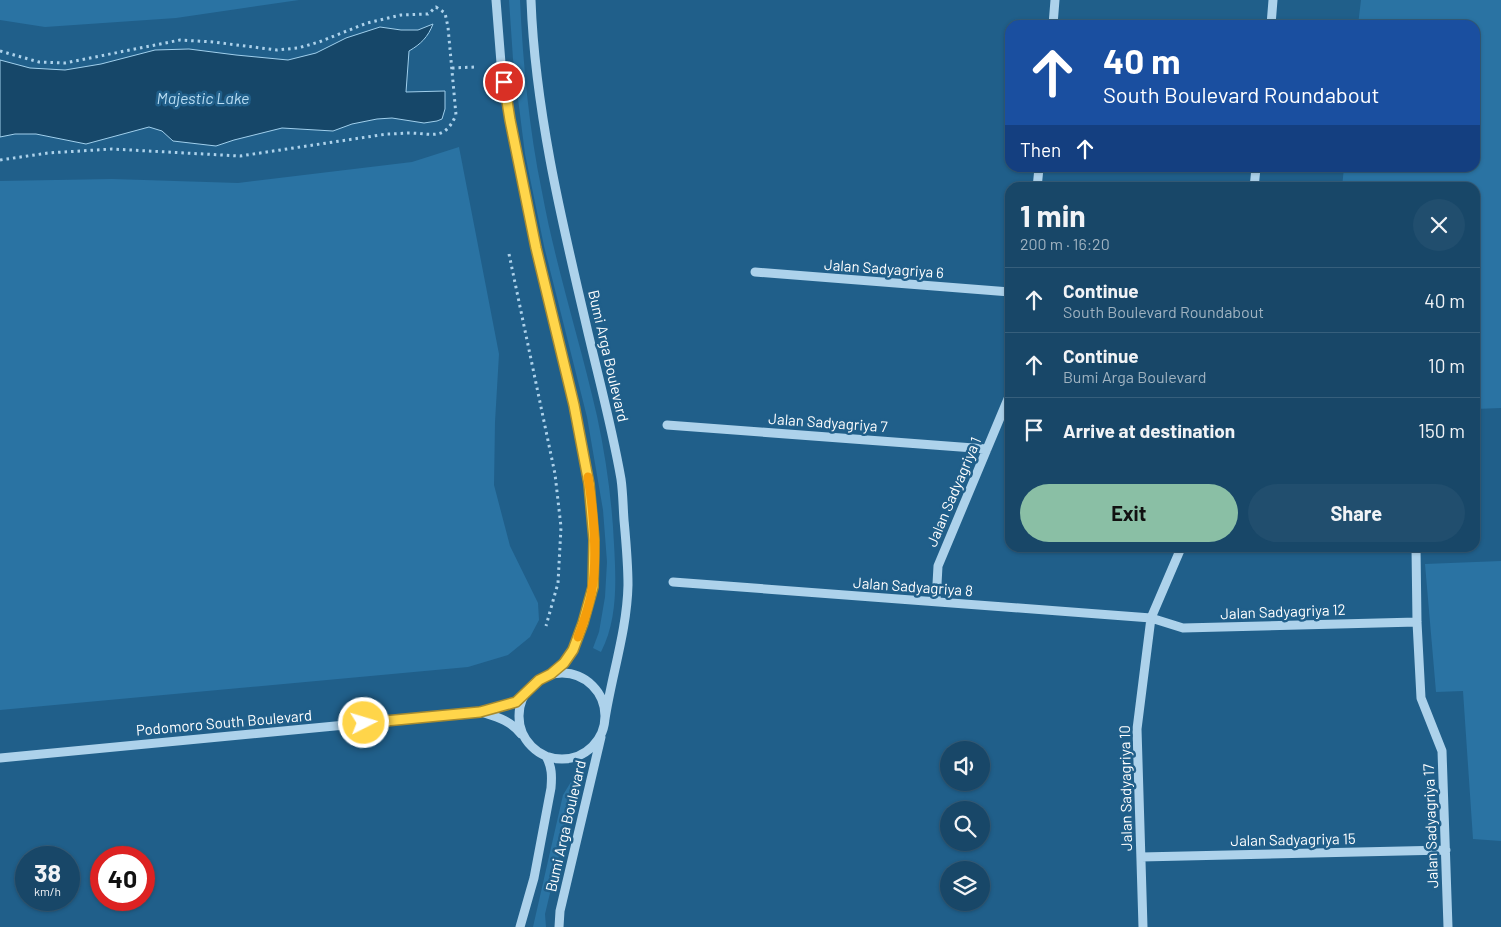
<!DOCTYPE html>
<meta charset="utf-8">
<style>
:root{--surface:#184768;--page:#214e6e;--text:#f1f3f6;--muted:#9fb2c0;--line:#365f7c;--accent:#8abfa5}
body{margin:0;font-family:Barlow,sans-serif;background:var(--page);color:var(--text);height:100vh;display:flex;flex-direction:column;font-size:19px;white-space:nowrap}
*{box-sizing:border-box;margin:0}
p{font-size:16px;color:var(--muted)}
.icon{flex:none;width:28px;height:28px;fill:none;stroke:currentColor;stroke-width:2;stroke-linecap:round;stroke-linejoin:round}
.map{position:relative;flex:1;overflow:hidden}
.panel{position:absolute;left:1005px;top:182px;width:475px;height:370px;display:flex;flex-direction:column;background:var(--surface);border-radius:15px;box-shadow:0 1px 4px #0004,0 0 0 1px var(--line)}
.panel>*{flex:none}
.guide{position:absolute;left:1005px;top:20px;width:475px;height:152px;border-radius:15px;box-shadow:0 1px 4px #0004,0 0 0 1px var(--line);background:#1a4fa0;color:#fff;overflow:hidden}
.controls{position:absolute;left:940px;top:741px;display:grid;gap:10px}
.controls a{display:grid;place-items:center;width:50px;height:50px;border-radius:50%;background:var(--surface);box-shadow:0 1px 4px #0004,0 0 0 1px var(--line);font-size:25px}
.speed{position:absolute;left:15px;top:846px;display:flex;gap:10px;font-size:25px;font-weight:700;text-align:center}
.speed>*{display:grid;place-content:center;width:65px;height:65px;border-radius:50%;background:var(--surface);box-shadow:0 1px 4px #0004,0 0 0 1px var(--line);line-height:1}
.speed small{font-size:12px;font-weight:400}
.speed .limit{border:8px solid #d22;background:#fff;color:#111}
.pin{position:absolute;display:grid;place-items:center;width:42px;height:42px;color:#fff;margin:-21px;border:2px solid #fff;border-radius:50%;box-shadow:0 1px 5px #0007}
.me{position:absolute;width:55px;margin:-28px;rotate:85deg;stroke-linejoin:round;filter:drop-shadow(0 0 4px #0008)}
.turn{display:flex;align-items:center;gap:18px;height:105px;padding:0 15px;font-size:22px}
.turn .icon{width:65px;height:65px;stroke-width:2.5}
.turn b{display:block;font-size:35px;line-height:42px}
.then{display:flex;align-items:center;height:48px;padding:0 15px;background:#0003;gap:10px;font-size:19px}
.round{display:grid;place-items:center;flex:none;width:52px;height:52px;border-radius:26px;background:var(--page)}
.overview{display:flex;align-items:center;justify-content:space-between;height:85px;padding:0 15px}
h1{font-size:30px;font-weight:700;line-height:38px}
.button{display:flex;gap:10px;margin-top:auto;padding:10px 15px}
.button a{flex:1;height:58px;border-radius:30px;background:var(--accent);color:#111;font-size:20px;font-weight:700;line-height:58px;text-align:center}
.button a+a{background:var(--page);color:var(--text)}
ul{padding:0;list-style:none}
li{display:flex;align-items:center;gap:15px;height:65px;padding:0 15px;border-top:1px solid var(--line)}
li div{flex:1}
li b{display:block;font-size:19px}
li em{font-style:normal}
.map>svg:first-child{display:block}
.green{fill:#2a73a3}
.water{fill:#164769;stroke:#a0cfec}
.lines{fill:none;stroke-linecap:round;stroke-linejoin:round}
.path{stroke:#add2eb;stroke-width:3;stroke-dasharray:2.5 4;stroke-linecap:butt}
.minor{stroke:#add2eb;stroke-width:9}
.route-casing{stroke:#a68a30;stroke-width:12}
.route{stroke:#ffd54a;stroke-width:9}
.slow{stroke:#f59e0b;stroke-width:9}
.labels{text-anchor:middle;stroke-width:5;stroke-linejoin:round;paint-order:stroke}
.street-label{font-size:15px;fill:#fff;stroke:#205f8a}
.water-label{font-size:16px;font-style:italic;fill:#b8dcf2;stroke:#205f8a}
</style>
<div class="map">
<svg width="1501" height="927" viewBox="0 0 1501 927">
<rect width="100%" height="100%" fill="#205f8a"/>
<path class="green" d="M0,0H299L176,18L45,27L0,20Z
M509,0H520C523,64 529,129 542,192C556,268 580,341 597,416C606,458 612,501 614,544C616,580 618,619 601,652L593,648L599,632L605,597L607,562L603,510L587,417L544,246L525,154L513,59Z
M1361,0H1501V408L1475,409V188L1342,187L1344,168H1475V25H1358Z
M459,147L499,354L495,422L494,485L510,546L538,603L539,620L530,637L508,655L468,667L0,710V181L112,179L238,183L412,162Z
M1501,561V841L1473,839L1463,691L1436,692L1425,564Z
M580,767L545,914L546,927H533L563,795Z"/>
<path class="water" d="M433,24C428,37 421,44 409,51L406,92L445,91V109L442,119L437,121L424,123L392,118L377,119L352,124L333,131L282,128L234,140L216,146L173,141L162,131L149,127L86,144L36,134H15L0,137V60L30,68L65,70L101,64L155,50L189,49L236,55L288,60L316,53L346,38L380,27L401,30H418Z"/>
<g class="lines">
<path class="path" d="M0,51L39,62L65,63L180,40L213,42L277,50L298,48L319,42L367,23L401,15L428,14L436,7L445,13L448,27L456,115C445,140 434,134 411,133C403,133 395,134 387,134L240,156L112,149L48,153L0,160
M452,68L475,67
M509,254L555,474L561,527L558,583L546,626"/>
<path class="minor" d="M496,0L501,63L510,120L536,248L574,405L589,484L594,540L593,587L587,612L573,650L564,663L551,675
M531,0C535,109 561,218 586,324C598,376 612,427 621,479C623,493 623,507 624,520C626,542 628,563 628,585C627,630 612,674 605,719
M1053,25L1055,0
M1271,25L1273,0
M1037,188L1039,168
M1254,188L1256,168
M755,272L1010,292
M667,425L987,449
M1416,548L1417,622L1421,698L1442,751L1448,927
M673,582L1151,618L1183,628L1417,622
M936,602L938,566L1010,394
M519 716a43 43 0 1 1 86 0a43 43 0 1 1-86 0Z
M481,712C497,717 510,720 521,734
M0,758L481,712L516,702L525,694
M1141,857L1446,850
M520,927L534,878L551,788C552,776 552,767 546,756
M559,927L560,911L601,737
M1143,927L1137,729L1151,618L1181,548"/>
</g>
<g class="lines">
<defs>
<path id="route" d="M364,723L480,712L516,702L539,680L551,674L564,663L573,650L583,623L593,587L594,540L589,484L574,405L536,248L510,120L504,82"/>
</defs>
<use href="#route" class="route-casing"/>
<use href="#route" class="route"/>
<path class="slow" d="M578,637C584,621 590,605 592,589C598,558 593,507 588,477"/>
</g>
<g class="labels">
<g class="street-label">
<text transform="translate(884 269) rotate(4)" y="5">Jalan Sadyagriya 6</text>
<text transform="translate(608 356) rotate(77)" y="5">Bumi Arga Boulevard</text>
<text transform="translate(828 423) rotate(4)" y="5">Jalan Sadyagriya 7</text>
<text transform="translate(954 492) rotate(-67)" y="5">Jalan Sadyagriya 1</text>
<text transform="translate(913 587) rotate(4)" y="5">Jalan Sadyagriya 8</text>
<text transform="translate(1283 612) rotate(-2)" y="5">Jalan Sadyagriya 12</text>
<text transform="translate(224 723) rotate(-5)" y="5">Podomoro South Boulevard</text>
<text transform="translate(1126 788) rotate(-91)" y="5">Jalan Sadyagriya 10</text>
<text transform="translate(566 826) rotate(-77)" y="5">Bumi Arga Boulevard</text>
<text transform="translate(1431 826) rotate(-92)" y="5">Jalan Sadyagriya 17</text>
<text transform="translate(1293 840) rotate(-1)" y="5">Jalan Sadyagriya 15</text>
</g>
<g class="water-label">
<text x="203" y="104">Majestic Lake</text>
</g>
</g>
</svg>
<div class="controls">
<a><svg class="icon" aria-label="sound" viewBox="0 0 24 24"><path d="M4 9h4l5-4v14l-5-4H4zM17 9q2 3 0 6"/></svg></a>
<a><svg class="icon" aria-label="search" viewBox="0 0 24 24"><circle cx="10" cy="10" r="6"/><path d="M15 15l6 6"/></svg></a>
<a><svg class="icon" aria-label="layers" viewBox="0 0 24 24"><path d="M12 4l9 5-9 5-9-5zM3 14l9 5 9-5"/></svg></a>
</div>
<div class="speed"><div>38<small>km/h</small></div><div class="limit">40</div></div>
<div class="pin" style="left:504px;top:82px;background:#d93025"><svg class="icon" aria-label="arrive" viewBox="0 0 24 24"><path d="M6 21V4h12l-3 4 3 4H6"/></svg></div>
<svg class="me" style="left:364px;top:723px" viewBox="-20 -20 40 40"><circle r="17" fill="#ffd54a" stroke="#fff" stroke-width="3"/><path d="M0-11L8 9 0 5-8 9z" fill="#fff"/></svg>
<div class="guide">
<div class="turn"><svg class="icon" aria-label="ahead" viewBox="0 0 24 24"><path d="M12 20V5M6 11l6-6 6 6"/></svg><div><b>40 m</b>South Boulevard Roundabout</div></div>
<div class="then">Then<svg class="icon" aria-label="ahead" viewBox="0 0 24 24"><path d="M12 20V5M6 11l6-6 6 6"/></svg></div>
</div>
<section class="panel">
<div class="overview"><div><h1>1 min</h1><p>200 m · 16:20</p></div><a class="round"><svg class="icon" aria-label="close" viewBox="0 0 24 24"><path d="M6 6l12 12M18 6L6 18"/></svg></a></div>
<ul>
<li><svg class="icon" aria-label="ahead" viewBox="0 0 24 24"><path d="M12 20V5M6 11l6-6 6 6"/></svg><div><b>Continue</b><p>South Boulevard Roundabout</p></div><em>40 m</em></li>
<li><svg class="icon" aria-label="ahead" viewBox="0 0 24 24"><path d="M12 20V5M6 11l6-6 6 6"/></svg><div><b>Continue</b><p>Bumi Arga Boulevard</p></div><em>10 m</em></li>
<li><svg class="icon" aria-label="arrive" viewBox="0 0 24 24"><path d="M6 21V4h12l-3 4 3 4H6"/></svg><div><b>Arrive at destination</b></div><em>150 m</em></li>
</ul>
<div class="button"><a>Exit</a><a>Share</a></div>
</section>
</div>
